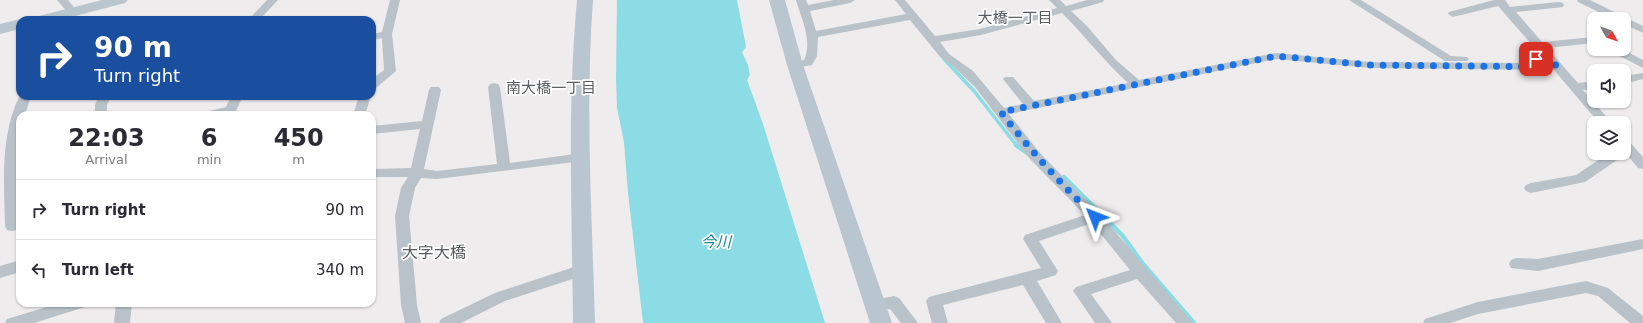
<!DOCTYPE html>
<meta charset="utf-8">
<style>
:root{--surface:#fff;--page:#f7f7f7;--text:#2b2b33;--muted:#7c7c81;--line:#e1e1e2}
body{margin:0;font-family:"DejaVu Sans","Noto Sans JP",sans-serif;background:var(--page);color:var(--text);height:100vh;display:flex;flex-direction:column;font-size:15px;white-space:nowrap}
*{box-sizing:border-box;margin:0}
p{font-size:13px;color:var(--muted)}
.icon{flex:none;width:22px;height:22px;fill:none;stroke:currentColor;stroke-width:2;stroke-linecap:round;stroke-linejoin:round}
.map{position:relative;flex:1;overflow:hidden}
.panel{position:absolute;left:16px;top:111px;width:360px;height:196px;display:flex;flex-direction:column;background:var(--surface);border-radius:12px;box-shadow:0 1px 3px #0004}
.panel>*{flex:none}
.hud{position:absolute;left:16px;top:16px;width:360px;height:84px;border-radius:12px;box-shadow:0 1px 3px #0004;background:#1a4fa0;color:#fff;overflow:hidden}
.needle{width:26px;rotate:130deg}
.fabs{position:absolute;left:1587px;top:12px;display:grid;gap:8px}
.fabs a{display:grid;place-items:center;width:44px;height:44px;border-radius:8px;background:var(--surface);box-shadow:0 1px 3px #0004;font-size:20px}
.pin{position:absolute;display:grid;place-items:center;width:34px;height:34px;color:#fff;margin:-17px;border-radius:8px;box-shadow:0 2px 6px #0006}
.me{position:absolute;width:44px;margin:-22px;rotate:315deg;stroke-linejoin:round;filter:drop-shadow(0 0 3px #0008)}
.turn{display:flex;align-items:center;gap:14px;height:84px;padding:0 12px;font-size:18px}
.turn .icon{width:52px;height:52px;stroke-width:2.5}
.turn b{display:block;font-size:28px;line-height:34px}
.eta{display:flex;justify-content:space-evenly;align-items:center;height:68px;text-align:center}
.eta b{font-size:24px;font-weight:700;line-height:28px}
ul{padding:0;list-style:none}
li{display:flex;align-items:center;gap:12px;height:60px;padding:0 12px;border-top:1px solid var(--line)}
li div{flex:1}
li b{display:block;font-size:15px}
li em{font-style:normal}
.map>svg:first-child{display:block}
.water{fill:#8bdce5}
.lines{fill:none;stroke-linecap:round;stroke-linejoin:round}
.stream-far1{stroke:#8bdce5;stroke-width:3.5}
.stream{stroke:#8bdce5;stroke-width:4.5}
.street{fill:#b8c2c8;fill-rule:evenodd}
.secondary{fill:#bac6cf;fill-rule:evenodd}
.route{stroke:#1a73e8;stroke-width:7;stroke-dasharray:0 12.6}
.labels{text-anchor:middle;stroke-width:3.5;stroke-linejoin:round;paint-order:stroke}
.neighbourhood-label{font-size:15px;fill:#595d60;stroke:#fff}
.water-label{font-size:15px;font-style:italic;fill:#14828e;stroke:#fff}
.quarter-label{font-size:16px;fill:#595d60;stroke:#fff}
</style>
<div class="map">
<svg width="1643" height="323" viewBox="0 0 1643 323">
<rect width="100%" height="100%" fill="#eeecec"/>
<path class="water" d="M617,0H737L746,47L742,52L748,65L750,75L747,80L763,124L825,323H643L628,193L624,142L617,108L616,78Z"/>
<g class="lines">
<path class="stream-far1" d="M944,59L974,91L1017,146"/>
<path class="stream" d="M1016,145L1027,153
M1064,177L1122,235L1143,264L1194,323"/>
<path class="street" d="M57,0H68L78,12L73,15L69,14Z
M267,0H278L259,20H248Z
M390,0H400L392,34L396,71L376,88L372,89V79L384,70L382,38L372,40V34L382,32Z
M796,0H806L808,5L834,0H855L850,3L810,11L816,31L906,14L895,0H905L935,36L980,29L1057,8L1049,0H1060L1066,6L1087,0H1104L1103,2L1071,11L1087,26L1116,60L1139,80L1276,53L1370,62L1548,63L1498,6L1453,17L1448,14L1449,12L1494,0H1505L1510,7L1559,2L1563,3L1564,5L1563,7L1516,12L1542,42L1594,37V43L1547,48L1578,83L1594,81V89L1583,90L1612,123H1599L1554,70L1370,68L1276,59L1009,114L1039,152L1106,221L1193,323H1176L1137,279L1091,294L1112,323H1095L1076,295L1073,291L1076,287L1130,270L1092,223L1039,241L1058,271L1056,275L1037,281L1062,323H1046L1023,285L943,305L948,323H932L926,301L929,297L1041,268L1023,239L1025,235L1085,215L1029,158L975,87L953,66L941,58L910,20L818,37L817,56L812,65L795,68L791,67L789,65L791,63L804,60C813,41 801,18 796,0ZM1062,13C1085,36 1104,61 1128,83L1034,101L1013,77H1005L1003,79L1023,104L1004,108L973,71L949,54L940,42L981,35Z
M1349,0H1361L1451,56L1467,57L1469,59L1467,61H1445Z
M1577,0H1590L1643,26V33L1624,24V19H1613L1578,2Z
M1608,49H1622L1643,60V68L1610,51Z
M1643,73V79L1624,84V76Z
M494,83L498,84L500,87L510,163L582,153L587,154L588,157L587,160L582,161L437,179L421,178L415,188L409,216L417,305L421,323H405L401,305L395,216L401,188L408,177H372V169L411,168L420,129L372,134V126L422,121L429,90L431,87H439L441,90L424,169L437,171L497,164L488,87L490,84Z
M20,95V96H31L25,115H20V138L17,175L19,226L17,230L12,231L7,230L5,226C4,183 0,134 20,95Z
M99,96H111L107,105V115H95V105Z
M231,96H243L234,115H203L205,112L226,107Z
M359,96H371L365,115H353Z
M1624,139L1628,140L1643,157V169L1638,168L1624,151Z
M1624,152V153L1623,156L1585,182L1531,193L1526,191L1524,188L1526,185L1531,183L1576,175L1609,153Z
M1643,239V249L1538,271L1511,268L1509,264L1511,260L1516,258L1538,259Z
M20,260V272L0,278V266Z
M583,264L588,266L590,270L588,274L505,301L461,323H439L441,319L495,293Z
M1586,281L1608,288L1643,316V323H1630L1598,296L1586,293L1478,314L1450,323H1423L1425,319L1478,302Z
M894,296L899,298L918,323H901L890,309L875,311L870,309L867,305L870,301Z
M60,303H88L85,307L34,323H5L7,319Z
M116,303H132L130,323H114Z"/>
<path class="secondary" d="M102,0H128L125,3L60,20H33L35,17Z
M577,0H593C585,107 592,216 595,323H573C572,215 567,107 577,0Z
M769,0H785L803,65L892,323H870L787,65Z
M20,19L23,20H20V29L0,34V24Z"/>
</g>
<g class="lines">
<path class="route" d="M1095,217C1061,184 1030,150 1001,112L1276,56L1370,65L1557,67L1551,59H1536"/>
</g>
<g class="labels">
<g class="neighbourhood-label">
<text x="1015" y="23">大橋一丁目</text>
<text x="551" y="93">南大橋一丁目</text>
</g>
<g class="water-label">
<text x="716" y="247">今川</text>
</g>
<g class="quarter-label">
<text x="434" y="258">大字大橋</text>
</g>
</g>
</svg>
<div class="fabs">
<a><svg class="needle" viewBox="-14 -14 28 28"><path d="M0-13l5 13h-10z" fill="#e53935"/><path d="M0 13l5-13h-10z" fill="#7c7c81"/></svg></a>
<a><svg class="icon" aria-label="sound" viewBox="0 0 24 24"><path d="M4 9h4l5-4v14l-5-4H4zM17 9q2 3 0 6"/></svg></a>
<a><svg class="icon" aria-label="layers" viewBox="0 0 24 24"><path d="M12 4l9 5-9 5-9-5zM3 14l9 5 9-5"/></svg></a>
</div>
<div class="pin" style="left:1536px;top:59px;background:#d93025"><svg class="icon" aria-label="arrive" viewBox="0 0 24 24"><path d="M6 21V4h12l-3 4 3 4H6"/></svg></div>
<svg class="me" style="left:1095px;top:217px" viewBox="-20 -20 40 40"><path d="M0-17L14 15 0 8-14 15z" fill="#1a73e8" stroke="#fff" stroke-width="4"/></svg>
<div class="hud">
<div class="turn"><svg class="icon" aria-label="right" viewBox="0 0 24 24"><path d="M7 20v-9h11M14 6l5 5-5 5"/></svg><div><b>90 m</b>Turn right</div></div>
</div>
<section class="panel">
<div class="eta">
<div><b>22:03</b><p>Arrival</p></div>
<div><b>6</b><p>min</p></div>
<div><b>450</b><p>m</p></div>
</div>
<ul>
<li><svg class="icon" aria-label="right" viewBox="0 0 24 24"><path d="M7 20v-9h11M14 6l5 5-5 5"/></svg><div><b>Turn right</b></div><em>90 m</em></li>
<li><svg class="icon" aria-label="left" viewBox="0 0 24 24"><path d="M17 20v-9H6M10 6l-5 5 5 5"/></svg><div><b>Turn left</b></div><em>340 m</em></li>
</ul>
</section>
</div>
